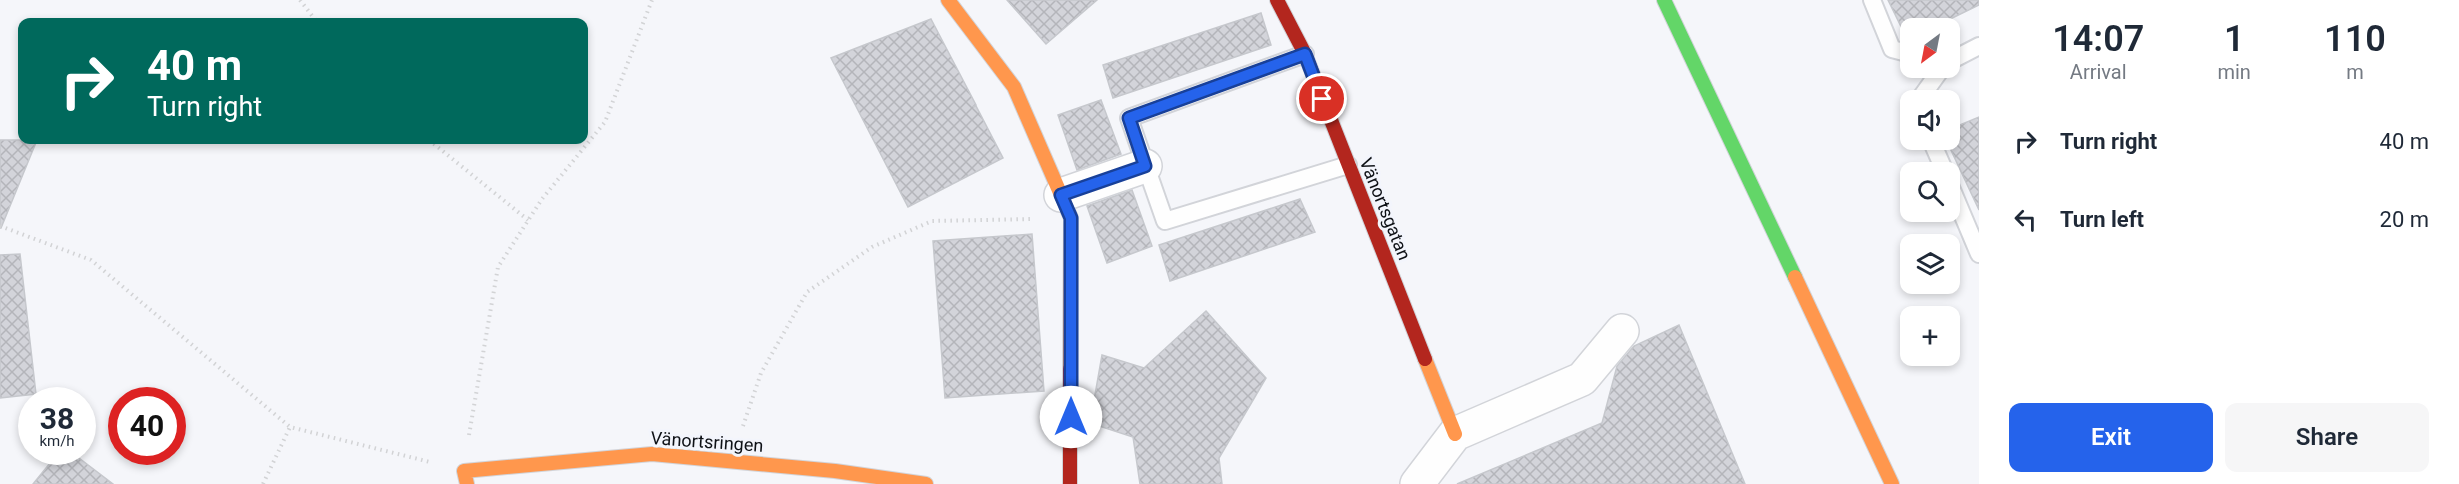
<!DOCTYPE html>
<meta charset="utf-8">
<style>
:root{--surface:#fff;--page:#f6f6f7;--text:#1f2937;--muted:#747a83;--accent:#2563eb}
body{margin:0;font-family:Roboto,sans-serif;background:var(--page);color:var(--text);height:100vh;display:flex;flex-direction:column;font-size:22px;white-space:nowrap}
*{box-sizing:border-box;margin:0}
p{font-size:20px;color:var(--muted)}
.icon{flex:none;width:33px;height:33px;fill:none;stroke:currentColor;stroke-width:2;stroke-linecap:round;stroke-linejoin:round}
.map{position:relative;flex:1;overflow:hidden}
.side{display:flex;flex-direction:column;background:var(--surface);width:480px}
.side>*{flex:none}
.hud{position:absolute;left:18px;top:18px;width:570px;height:126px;border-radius:12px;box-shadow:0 3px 9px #0003;background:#00695c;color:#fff;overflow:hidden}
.needle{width:39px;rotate:212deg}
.buttons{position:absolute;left:1900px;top:18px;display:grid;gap:12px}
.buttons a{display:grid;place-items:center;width:60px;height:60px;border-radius:12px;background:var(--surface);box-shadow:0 3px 9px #0003;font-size:30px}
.speed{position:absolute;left:18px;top:387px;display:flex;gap:12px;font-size:30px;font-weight:700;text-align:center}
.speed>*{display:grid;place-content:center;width:78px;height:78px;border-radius:50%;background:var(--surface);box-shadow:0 3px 9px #0003;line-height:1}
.speed small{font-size:15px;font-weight:400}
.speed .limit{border:9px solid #d22;background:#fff;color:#111}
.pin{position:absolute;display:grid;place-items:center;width:51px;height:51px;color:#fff;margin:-26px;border:3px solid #fff;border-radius:50%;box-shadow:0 2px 6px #0007}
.me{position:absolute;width:66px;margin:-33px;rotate:0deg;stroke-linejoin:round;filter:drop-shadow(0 0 4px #0008)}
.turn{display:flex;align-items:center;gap:21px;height:126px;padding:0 30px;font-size:27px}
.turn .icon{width:78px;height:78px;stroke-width:2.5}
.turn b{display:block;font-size:42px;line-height:51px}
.eta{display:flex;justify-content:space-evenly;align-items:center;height:102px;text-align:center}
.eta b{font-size:36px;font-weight:600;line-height:42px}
.primary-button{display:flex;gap:12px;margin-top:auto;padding:12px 30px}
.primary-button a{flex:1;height:69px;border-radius:12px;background:var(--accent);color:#fff;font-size:24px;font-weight:600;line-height:69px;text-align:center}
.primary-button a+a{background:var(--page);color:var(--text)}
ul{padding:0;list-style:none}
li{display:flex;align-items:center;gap:18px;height:78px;padding:0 30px}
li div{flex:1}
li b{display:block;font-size:22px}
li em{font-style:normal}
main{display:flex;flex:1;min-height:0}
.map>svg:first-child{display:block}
.building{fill:url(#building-cross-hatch);stroke:#c6c8cd;stroke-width:1.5}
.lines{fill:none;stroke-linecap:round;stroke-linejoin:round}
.lane-casing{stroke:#d2d4d9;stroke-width:20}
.street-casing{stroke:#d2d4d9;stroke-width:36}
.fast-casing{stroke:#d2d4d9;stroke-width:16}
.slow-casing{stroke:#d2d4d9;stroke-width:16}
.jam-casing{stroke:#d2d4d9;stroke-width:16}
.path{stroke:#d2d3d5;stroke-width:4;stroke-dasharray:1.5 4.5;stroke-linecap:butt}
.lane{stroke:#fefefe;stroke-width:16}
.street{stroke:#fefefe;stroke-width:33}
.fast{stroke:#63d668;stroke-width:14}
.slow{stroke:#ff974d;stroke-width:14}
.jam{stroke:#b3261e;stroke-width:14}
.route-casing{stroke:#184099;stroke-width:15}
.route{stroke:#2563eb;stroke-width:10}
.labels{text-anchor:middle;stroke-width:6;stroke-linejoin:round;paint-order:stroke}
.street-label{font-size:18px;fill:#0e1116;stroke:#f3f5fc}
</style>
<main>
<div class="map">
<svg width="1979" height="484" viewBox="0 0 1979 484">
<defs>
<pattern id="building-cross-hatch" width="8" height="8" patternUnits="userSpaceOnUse" patternTransform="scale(1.5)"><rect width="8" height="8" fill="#d3d4da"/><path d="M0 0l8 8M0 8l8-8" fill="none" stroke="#b4b5ba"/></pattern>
</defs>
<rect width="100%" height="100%" fill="#f5f6fa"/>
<path class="building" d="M1007,0H1097L1046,44Z
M1888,0H1979V5L1932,28H1911V39L1908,41Z
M1261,13L1271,45L1113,98L1103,65Z
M931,19L976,105L973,107L976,106L1003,158L908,207L831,58Z
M1101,100L1121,154L1077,170L1058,115Z
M1979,117V210L1950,148V129Z
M0,140H37L1,228H0Z
M1132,190L1152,246L1107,263L1087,206Z
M1300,199L1315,232L1170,281L1159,245Z
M1032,234L1044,391L945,398L933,241Z
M20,254L36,394L0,398V255Z
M1206,311L1266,378L1219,458L1222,484H1140L1133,437L1090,423L1102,355L1144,368Z
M1679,325L1745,484H1457L1602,423L1617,366L1634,346Z
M59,452H71L113,484H33Z"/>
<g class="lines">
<defs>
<path id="lane" d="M1872,0L1892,49L1911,54
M1305,54L1129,118L1165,221L1348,165
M1950,61L1979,46
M1919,100L1942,68
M1931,140L1945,172
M1950,185L1979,254"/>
<path id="street" d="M1061,195L1145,166
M1417,484L1455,434L1582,379L1622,331"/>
<path id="fast" d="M1664,0L1795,277"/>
<path id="slow" d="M948,0L1014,87L1071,218L1070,369
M1795,277L1892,484
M1425,359L1455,434
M467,484L464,471L652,454L835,471L926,484"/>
<path id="jam" d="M1277,0L1305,54L1425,359
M1070,484V369"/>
</defs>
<use href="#lane" class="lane-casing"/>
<use href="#street" class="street-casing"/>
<use href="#fast" class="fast-casing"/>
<use href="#slow" class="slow-casing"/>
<use href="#jam" class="jam-casing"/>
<path class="path" d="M300,0L317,22
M429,140L528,220
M0,226L91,260L290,427L430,462
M743,426L761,373L807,292L872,247L932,221L1033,219
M469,435L498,267L542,199L605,122L652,0
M263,484L290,427"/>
<use href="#lane" class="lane"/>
<use href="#street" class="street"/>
<use href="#fast" class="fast"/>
<use href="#slow" class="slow"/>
<use href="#jam" class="jam"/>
</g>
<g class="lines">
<defs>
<path id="route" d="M1071,417V218L1061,195L1145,166L1129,118L1305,54L1322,99"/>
</defs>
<use href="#route" class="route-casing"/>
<use href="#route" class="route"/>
</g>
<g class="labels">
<g class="street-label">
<text transform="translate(1385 209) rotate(68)" y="6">Vänortsgatan</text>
<text transform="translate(707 442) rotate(4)" y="6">Vänortsringen</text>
</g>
</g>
</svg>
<div class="buttons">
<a><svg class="needle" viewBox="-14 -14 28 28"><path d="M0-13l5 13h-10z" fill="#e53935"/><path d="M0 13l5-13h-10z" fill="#747a83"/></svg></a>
<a><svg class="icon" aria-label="sound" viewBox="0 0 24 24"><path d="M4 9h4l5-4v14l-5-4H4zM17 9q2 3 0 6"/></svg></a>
<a><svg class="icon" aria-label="search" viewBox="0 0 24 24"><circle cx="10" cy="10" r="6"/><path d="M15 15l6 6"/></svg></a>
<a><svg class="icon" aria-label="layers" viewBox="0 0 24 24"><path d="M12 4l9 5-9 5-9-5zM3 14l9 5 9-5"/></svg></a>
<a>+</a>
</div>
<div class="speed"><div>38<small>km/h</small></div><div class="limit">40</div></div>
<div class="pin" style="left:1322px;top:99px;background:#d93025"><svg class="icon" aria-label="arrive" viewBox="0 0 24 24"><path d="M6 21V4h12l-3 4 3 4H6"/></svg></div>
<svg class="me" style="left:1071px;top:417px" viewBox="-20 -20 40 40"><circle r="19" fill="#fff"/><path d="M0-13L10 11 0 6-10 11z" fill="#2563eb"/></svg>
<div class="hud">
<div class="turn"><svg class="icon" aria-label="right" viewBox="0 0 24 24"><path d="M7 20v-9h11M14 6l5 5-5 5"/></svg><div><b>40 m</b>Turn right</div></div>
</div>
</div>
<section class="side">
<div class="eta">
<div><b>14:07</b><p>Arrival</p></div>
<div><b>1</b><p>min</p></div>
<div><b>110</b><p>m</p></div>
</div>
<ul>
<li><svg class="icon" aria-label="right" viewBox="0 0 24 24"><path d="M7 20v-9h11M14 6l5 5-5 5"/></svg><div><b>Turn right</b></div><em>40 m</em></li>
<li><svg class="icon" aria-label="left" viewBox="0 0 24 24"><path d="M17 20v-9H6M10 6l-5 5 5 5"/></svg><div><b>Turn left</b></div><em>20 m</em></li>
</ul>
<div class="primary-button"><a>Exit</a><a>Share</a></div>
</section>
</main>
